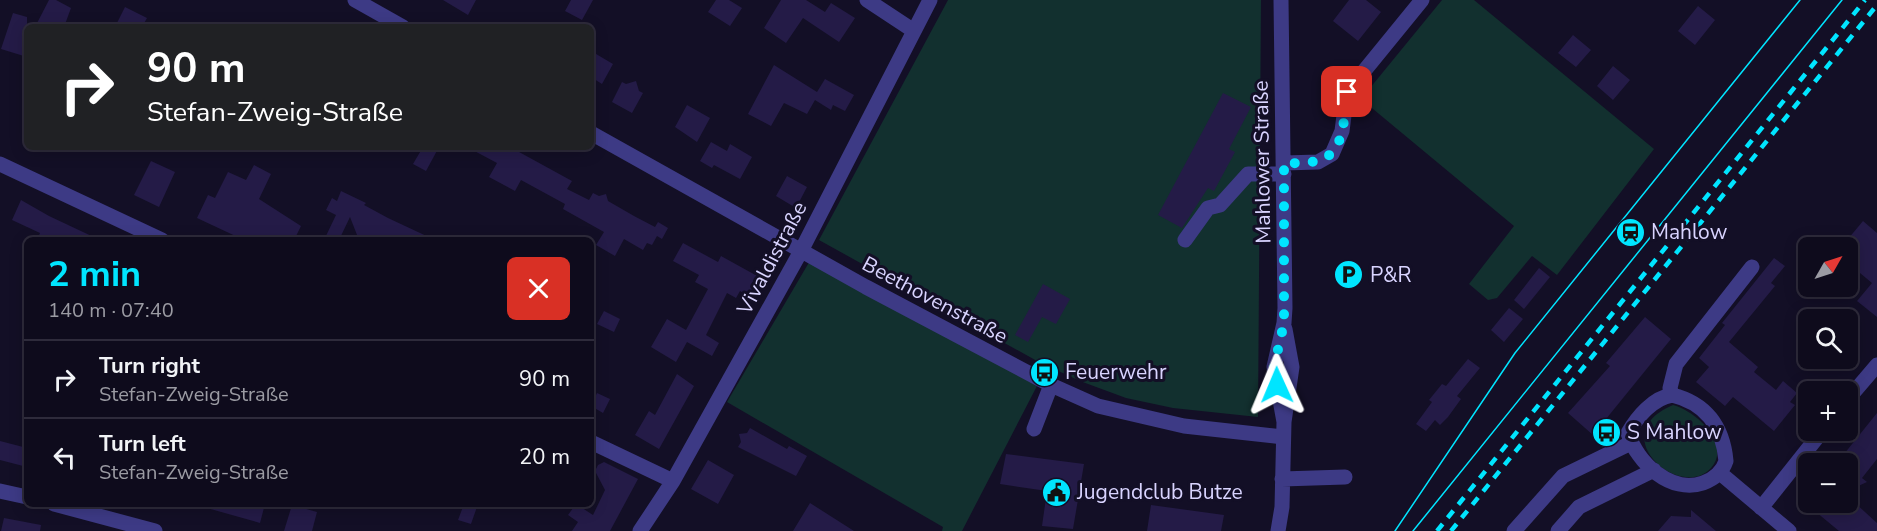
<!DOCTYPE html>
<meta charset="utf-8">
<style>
:root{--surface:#0e0b1c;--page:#1c1929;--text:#f1f3f6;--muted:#9b9ba3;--line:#2e2b3b;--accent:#00e5ff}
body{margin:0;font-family:"Nunito Sans",sans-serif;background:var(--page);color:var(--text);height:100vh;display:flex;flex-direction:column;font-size:22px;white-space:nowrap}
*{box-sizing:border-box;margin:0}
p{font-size:20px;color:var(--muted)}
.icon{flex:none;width:33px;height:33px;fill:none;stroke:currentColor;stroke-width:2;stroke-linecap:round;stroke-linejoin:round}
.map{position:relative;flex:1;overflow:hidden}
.side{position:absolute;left:24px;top:237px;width:570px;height:270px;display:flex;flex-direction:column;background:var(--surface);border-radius:9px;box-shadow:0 3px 15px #0003,0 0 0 2px var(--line)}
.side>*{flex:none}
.banner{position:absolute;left:24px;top:24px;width:570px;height:126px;border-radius:9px;box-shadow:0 3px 15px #0003,0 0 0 2px var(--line);background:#202124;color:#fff;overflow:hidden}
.needle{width:39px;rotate:51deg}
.buttons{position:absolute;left:1798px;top:237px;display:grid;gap:12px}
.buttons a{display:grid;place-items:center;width:60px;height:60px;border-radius:9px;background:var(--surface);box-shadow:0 3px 15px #0003,0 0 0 2px var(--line);font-size:30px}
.pin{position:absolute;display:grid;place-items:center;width:51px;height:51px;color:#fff;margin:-26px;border-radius:12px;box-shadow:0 3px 9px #0006}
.me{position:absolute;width:66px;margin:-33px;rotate:359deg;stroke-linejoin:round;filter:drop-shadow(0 0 4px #0008)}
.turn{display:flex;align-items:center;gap:21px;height:126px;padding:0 24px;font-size:27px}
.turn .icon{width:78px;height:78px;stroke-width:2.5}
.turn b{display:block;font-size:42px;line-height:51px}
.round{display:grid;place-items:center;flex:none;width:63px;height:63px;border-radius:9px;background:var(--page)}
.headline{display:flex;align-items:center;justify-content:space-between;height:102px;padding:0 24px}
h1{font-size:36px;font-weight:700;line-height:45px;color:var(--accent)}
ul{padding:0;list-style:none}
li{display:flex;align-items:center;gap:18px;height:78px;padding:0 24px;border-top:2px solid var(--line)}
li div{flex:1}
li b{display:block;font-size:22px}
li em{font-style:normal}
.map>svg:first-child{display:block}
.green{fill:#12302f}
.building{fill:#241b47}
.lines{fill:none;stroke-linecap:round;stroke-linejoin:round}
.minor{stroke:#3d3a85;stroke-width:15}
.tram{stroke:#00e5ff;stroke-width:1.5}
.rail{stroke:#00e5ff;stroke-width:4.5;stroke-dasharray:9 8;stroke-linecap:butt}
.route{stroke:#00e5ff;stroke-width:10;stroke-dasharray:0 18}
.labels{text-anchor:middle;stroke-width:6;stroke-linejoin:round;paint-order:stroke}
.street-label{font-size:21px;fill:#d9d4ff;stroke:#130f26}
.poi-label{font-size:21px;fill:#d9d4ff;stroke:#130f26;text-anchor:start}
</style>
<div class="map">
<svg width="1877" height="531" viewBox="0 0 1877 531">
<rect width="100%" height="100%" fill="#130f26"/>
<path class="green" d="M948,0H1261L1258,417L1173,408L1126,398L1080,381L1037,361L819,240Z
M1442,0H1474L1654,149L1557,275L1532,256L1497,298L1488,300L1469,284L1514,226L1361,99Z
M811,259L1038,384L962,531H942L943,527L727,402Z
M1673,405C1696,411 1732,444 1711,468C1681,502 1602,435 1673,405Z"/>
<path class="building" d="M49,0H56L71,8L64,27H35Z
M443,0H476L468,15Z
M571,0H593L582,20L565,11Z
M716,0H729L742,8L730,26L708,12Z
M781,0H806L825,12L831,3L855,18L839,42L803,18L786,43L764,28Z
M1349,0H1366L1381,12L1358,41L1333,21Z
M1698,6L1715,20L1695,45L1678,31Z
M125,7L147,18L142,27H115Z
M13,13L27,17V57L1,49Z
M1573,35L1591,50L1576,67L1558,53Z
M591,51L613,64L602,84L591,77Z
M774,65L817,92L825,79L854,95L845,111L833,105L831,110L815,100L807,114L784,103L771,126L748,114Z
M1613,66L1630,80L1613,100L1597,86Z
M636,81L639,91L643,93L632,113L612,102L622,82L626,84Z
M1223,93L1251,107L1229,149L1235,152L1214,191L1208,188L1182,228L1158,215Z
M687,105L710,118L697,142L675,127Z
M711,142L727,151L730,144L752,157L740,179L714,165L712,168L700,161Z
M423,147H439L426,171L413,164Z
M467,147H510L572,181L567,189L589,200L593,193L599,196L606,194L608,201L634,216L655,227L658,222L668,228L662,239L657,236L652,245L647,243L643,250L624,239L615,256L596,245L604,232L563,209L565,204L521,180L515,191L489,177L497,163Z
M151,161L175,172L159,207L134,195Z
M254,165L271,174L259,199L301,226L294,240H244L197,218L208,195L215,198L228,172L246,180Z
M787,176L807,187L796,208L776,196Z
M341,191L366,203L364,205L388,218L435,240H359L350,217L339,240H324L336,215L326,210L332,198L337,201Z
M21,200L49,216L100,240H37L40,233L12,220Z
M1863,221L1877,233V317L1857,301L1872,283L1848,263V239Z
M683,243L718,262L721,256L759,277L749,296L740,291L736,298L727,293L706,335L719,343L712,356L687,342L676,362L651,347L667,319L686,330L708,289L695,282L699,275L673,261Z
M1774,258L1785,266L1771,283L1775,286L1729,342L1758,367L1754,372L1776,390L1783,381L1797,393L1790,402L1795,405L1774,431L1733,397L1725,406L1696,382L1709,367L1699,358L1725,325L1722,323Z
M1539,268L1550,277L1524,309L1514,300Z
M1043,284L1070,299L1056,324L1042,317L1028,342L1015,335Z
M1509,308L1523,319L1504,342L1491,330Z
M604,311L620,319L614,332L597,324Z
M1645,317L1671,339L1593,435L1568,413L1610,366L1606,363Z
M1468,359L1480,368L1457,396L1461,399L1448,417L1440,425L1435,420L1426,431L1416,424L1432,402L1429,400L1442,384L1446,386Z
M677,374L694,386L659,449L635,435L649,411L655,415Z
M597,393L610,399L603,413L591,406Z
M1877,413V459L1862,478L1867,482L1854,488L1848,494V464H1836Z
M750,428L787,449L789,446L807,456L796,476L738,447L741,442L739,434L747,433Z
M0,441L27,448V467L0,460Z
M1006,454L1084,464L1073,529L1042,526L1047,491L1000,484Z
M708,460L734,475L718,504L691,489Z
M604,462L638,479L610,531H572L578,522L568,515L576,504L593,515L605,490L595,471L598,465Z
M1804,502H1854L1877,523V531H1839Z
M810,503L854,531H793Z
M207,504H265L260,523L207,508Z
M464,504H478L471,524L458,520Z
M292,505L317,512L312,531H284Z
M1151,505L1224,515L1221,531H1147Z
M1691,510L1716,531H1658L1671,516L1691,517Z
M4,518L41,525L40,531H1Z"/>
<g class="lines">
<path class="minor" d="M355,0L403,27
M867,0L914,31
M1281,0L1285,308L1284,323L1274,367L1284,422
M591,133L866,287L1051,385L1098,406L1184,426L1283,437
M1284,163L1318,162L1332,154L1342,131L1347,92L1422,0
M0,164L162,240
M1185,240L1208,208L1220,205L1248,174H1284
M1672,395C1706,403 1723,427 1726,461C1722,473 1714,479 1703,483C1671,494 1637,463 1628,433C1637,417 1653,398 1672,395Z
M1672,395L1670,388L1676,364L1752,267
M1848,399L1877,365
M1034,429L1051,385
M591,442L673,481
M1720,473L1789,531
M1282,479L1345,477
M0,491L27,497
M54,504L155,531
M1761,508L1823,430
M640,531L673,481L801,251L930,0
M1278,531L1282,507L1284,422L1292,367L1285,329
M1514,531L1563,476L1631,443
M1558,531L1579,507L1654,470"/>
<path class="tram" d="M1395,531L1515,353L1800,0
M1413,531L1842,0"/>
<path class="rail" d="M1437,531L1865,0
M1451,531L1877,5"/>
</g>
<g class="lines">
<path class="route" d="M1277,385L1274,367L1284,323V163C1321,164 1339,161 1344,120C1345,111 1344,101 1347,92"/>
</g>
<defs>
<symbol id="station-disc" viewBox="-11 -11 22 22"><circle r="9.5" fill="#00e5ff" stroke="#130f26"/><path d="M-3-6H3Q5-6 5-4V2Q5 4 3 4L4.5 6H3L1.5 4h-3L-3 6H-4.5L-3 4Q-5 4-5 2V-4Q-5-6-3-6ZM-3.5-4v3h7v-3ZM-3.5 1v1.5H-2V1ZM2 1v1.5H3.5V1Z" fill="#111"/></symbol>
<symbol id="parking-disc" viewBox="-11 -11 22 22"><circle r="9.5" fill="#00e5ff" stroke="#130f26"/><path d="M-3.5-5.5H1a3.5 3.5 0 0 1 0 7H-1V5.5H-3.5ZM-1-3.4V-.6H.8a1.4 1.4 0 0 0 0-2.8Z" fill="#111"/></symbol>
<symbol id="bus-disc" viewBox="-11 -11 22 22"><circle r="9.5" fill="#00e5ff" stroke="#130f26"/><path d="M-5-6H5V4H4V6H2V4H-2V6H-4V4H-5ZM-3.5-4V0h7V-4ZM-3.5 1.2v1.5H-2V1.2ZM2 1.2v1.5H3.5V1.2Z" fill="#111"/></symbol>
<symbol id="civic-disc" viewBox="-11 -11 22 22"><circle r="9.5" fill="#00e5ff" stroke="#130f26"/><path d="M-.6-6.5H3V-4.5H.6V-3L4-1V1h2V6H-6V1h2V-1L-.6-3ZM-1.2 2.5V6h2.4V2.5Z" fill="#111"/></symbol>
</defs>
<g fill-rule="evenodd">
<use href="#station-disc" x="1614" y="216" width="33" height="33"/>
<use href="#parking-disc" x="1332" y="258" width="33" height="33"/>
<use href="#bus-disc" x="1028" y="356" width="33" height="33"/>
<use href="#bus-disc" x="1590" y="416" width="33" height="33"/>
<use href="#civic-disc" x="1040" y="476" width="33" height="33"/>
</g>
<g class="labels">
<g class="street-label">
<text transform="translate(1262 162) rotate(-91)" y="7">Mahlower Straße</text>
<text transform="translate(772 258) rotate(-62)" y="7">Vivaldistraße</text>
<text transform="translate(935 300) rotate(28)" y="7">Beethovenstraße</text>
</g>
<g class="poi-label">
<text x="1651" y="239">Mahlow</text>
<text x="1370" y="282">P&amp;R</text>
<text x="1065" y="379">Feuerwehr</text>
<text x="1627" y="439">S Mahlow</text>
<text x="1077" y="499">Jugendclub Butze</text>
</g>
</g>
</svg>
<div class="buttons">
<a><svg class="needle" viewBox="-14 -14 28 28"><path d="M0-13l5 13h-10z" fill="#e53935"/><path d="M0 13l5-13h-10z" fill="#9b9ba3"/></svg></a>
<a><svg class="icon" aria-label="search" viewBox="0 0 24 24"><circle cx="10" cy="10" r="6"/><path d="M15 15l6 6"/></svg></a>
<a>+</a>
<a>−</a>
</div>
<div class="pin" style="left:1347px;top:92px;background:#d93025"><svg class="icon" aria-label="arrive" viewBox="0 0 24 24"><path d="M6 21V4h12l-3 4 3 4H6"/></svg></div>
<svg class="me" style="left:1277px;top:385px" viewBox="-20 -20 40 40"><path d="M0-17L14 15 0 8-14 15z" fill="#00e5ff" stroke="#fff" stroke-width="4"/></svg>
<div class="banner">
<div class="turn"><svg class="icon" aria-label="right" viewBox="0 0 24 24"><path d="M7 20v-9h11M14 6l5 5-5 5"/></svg><div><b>90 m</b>Stefan-Zweig-Straße</div></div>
</div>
<section class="side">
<div class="headline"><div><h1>2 min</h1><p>140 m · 07:40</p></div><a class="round" style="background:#d93025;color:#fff"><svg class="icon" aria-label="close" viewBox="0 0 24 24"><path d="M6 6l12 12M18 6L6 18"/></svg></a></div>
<ul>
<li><svg class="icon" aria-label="right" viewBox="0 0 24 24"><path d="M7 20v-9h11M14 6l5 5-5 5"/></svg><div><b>Turn right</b><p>Stefan-Zweig-Straße</p></div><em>90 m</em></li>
<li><svg class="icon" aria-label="left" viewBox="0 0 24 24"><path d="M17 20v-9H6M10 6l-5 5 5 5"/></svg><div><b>Turn left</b><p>Stefan-Zweig-Straße</p></div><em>20 m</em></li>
</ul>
</section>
</div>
